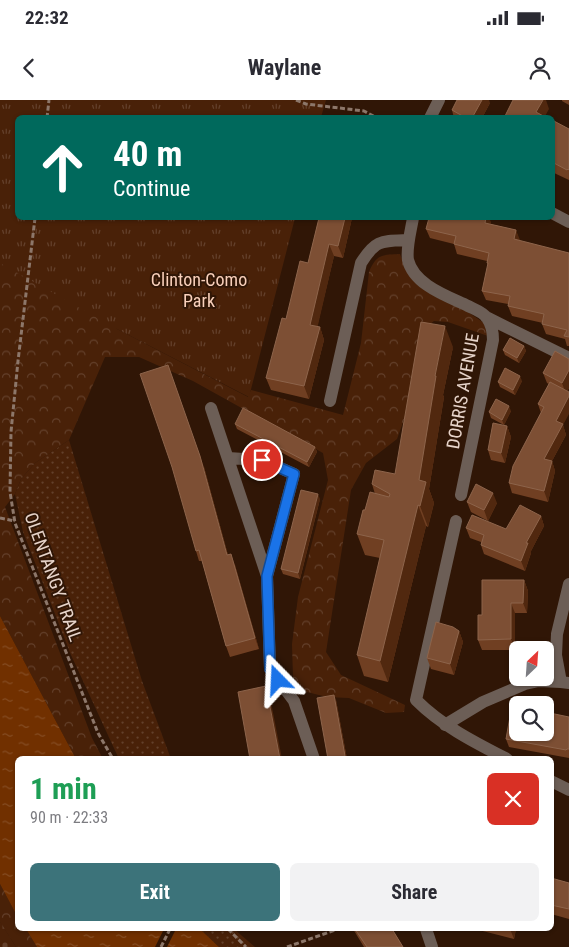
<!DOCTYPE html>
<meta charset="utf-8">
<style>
:root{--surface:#fff;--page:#f2f2f3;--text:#2b2b33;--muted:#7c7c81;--accent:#3c737a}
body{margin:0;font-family:"Roboto Condensed",sans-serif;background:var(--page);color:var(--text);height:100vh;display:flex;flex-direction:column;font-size:19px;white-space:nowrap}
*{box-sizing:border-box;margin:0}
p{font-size:16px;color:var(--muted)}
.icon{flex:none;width:28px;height:28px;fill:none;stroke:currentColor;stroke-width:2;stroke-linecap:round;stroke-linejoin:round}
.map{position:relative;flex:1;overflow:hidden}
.side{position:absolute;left:15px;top:656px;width:539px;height:175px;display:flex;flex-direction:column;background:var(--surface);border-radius:8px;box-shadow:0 1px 4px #0004}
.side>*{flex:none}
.guide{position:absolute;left:15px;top:15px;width:540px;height:105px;border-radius:8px;box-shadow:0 1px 4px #0004;background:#00695c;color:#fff;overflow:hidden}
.needle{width:32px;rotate:25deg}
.fabs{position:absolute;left:509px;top:541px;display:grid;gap:10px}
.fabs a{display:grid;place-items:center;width:45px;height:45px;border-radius:8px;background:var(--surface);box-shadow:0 1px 4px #0004;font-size:25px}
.pin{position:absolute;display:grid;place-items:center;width:42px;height:42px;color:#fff;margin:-21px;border:2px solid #fff;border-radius:50%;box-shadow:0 1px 5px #0007}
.me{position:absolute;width:55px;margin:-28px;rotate:339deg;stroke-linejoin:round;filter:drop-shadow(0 0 4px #0008)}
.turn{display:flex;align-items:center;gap:18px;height:105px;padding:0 15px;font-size:22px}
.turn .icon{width:65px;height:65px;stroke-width:2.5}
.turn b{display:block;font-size:35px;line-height:42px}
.round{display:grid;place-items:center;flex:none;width:52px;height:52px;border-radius:8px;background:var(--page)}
.overview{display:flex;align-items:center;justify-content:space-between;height:85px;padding:0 15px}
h1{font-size:30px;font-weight:700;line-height:38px;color:#1e9e55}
.primary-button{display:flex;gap:10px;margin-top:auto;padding:10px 15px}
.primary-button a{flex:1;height:58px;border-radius:8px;background:var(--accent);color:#fff;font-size:20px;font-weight:700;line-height:58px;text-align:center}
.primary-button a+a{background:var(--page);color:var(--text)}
.status{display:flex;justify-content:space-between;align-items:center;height:35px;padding:0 25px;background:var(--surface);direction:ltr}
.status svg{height:14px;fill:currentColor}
header{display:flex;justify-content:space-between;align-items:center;height:65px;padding:0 15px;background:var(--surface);font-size:22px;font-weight:700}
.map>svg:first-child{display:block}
.grass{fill:url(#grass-dots)}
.forest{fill:url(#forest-crowns)}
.cemetery{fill:url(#cemetery-stones)}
.park{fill:url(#park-tufts)}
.water{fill:url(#water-ripples)}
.pier{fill:#301606}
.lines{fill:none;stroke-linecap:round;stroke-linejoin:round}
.path{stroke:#8d776a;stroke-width:3;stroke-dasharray:5 2.5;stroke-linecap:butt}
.minor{stroke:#6c5e56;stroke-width:12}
.wall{fill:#703f22}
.shaded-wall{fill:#51280f}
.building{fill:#7d4f34;stroke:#8d644b}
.route-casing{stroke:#114b97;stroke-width:12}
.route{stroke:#1a73e8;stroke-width:9}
.labels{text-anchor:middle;stroke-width:4;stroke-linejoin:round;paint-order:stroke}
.park-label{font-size:18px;fill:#f9d0bb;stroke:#301606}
.street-label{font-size:18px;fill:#e7d4ca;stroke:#301606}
</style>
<div class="status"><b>22:32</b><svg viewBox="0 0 49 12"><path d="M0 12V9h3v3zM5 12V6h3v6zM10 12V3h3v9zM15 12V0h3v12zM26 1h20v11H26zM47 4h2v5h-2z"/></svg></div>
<header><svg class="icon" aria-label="back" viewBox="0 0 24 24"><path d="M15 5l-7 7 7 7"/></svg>Waylane<svg class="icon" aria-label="person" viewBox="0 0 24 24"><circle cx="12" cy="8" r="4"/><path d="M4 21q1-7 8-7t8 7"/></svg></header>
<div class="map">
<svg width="569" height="847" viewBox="0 0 569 847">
<defs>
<pattern id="grass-dots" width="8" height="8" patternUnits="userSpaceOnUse" patternTransform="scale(1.25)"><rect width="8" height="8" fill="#492108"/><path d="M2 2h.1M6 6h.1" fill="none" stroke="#63402b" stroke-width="1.8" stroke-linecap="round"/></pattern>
<pattern id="forest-crowns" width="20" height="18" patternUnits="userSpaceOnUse" patternTransform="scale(1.25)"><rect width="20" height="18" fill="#492108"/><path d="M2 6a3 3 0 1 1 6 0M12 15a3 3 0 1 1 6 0" fill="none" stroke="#63402b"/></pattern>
<pattern id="cemetery-stones" width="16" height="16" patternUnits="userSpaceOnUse" patternTransform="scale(1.25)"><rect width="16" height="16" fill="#492108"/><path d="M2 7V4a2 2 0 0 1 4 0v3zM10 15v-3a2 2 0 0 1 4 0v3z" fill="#63402b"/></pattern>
<pattern id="park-tufts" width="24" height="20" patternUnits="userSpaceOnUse" patternTransform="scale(1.25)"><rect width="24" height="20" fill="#492108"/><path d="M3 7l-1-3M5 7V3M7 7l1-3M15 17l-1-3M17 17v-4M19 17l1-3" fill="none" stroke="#63402b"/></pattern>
<pattern id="water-ripples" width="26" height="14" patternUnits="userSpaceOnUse" patternTransform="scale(1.25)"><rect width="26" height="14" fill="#713000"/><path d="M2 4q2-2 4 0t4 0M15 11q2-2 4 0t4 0" fill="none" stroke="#854d24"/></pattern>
</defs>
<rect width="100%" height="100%" fill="#301606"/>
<path class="grass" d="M69,340L142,581L171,659H119L71,555L23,432L15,394L21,379L35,363Z
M200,829H234L255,847H219Z"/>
<path class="forest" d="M0,0L18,18V118L117,229L248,297L251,290L343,315L361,243L369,172C377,154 381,155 400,154L406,170L484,223L488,236L448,222L434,221L425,228L406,314L397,339L366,363L351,390L326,552L341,575L405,605L404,612L386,613L349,598L327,597L307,592L293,577L292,544L298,497L328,380L323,353L193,281L139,257H105L69,340L35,363L21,379L15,394L5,407L92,638L103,659H76L0,516Z
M0,784L17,816L18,829H26L37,847H16L0,822Z"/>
<path class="cemetery" d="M0,822L1,823L16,847H0Z"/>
<path class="park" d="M0,0H326L321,17L18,18V118H295L249,297L117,229L0,163Z"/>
<path class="water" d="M0,516L76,659H18L17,816L0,784Z
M26,829H200L219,847H37Z"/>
<path class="pier" d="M164,829H176L167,847H155Z"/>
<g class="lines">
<path class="path" d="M296,0L306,4L364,11L377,18
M47,18L49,0
M35,118L18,261L11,332L10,392L15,423L98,633L113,659
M0,418L15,421
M228,829L246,847
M161,847L170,829
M287,847L338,829"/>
<path class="minor" d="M430,18L439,0
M552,113L569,122
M413,118C411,130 406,148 408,160C414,185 447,196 468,206C474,209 483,212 487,218C492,225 493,232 493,240L461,395
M486,217L569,258
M330,301L361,163C376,139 382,141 409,140
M211,308L267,476L270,569L294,601L314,659
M228,358L262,360L294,374L267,476
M456,421L416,600C442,626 474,642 507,659
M561,582L556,555L557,534L569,484
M445,625L483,602L525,584L539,581L561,582L569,583
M551,681L569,690
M426,829L432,847"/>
</g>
<path class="wall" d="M562,0H569V5L562,1Z
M490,3L482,18H454L452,10Z
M552,20L569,29V80L552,72Z
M319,118H352L343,158L334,156L317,227H320L324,240L309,299L271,290L266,278L286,219L308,163Z
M491,122L490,124L516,130L519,141L569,153V246H567L565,239L546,234L542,224L543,223L512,216L508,206V204L486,200L482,191L488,166L487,161L457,154L454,144L430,138L426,129Z
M524,246L526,251L519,263L505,255L503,250Z
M453,247L443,295L444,297L429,389L434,403L428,427L426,426L388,582L364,576L357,555L380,458L365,455L357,434L365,410L375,394L372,384L395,374Z
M569,259V288L567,291L563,325L566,335L552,361L555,371L548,402L512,393L509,383L541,313L538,304L549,284L547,283L543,273Z
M522,281L515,295L500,287L498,282Z
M511,311L504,325L491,318L489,312Z
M235,324L315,347L317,352L309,367L237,329Z
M507,326L511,337L505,363L491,360L488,350Z
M204,367L228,455L235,465L259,549L230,557L226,546L202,461H199L196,451Z
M320,399L300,479L283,474L281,469Z
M467,402L497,403L488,421L471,412Z
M541,416L544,426L531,451V453L525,471L484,454L481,445V442L470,438L466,428L506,429Z
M524,480L528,491L527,513H515V550H482L478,540L482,515Z
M459,531L463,542L454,575L431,569L427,558Z
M336,600L347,659H328Z
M569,617V658L509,647L506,639L518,632Z
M551,778L569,783V819L551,814Z
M353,829H392L403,847H364Z
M475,829H516L514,839Z"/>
<path class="shaded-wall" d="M482,0H489L490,3L482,18H472Z
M543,0H546L549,9L544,18L536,12Z
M345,118H352L343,158L338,146Z
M486,118H489L491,122L488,133L485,123Z
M516,130L520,140L518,149L514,139Z
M329,144L334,156L315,238L310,225Z
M445,226L453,247L443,295L444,297L429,389L434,403L428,427L420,406L419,380L435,276Z
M320,227L324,240L309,299L304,286Z
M524,246L526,251L519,263L517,258Z
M168,265L204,367L231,466L227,455Z
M569,270V288L566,294L562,283Z
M520,276L522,281L515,295L513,290Z
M569,296V314L563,325L566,335L552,361L555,371L548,402L544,391V359L556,321Z
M509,306L511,311L504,325L502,320Z
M507,326L511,337L505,363L501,353Z
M315,347L317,352L309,367L307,362Z
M493,393L497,403L488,421L484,410Z
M318,394L320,399L300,479L298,473Z
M418,405L426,426L388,582L380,561Z
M541,416L544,426L531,451V453L525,471L521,461L526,443Z
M231,454L235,465L259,549L255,538Z
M524,480L528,491L527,513L523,503Z
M511,503L515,513V550L511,539Z
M459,531L463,542L454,575L450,564Z
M266,586L270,597L282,659H280Z
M334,595L336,600L347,659L345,656Z
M510,829H516L514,839Z"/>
<path class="building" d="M457,0H482L472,18H466L452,10Z
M513,0H543L536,12L547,18H504Z
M552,20L569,29V70L568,69L567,70L552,62Z
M319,118H345L338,146L329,144L310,225L320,227L304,286L266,278L282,218L286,219L300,161L308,163Z
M429,118H486L485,123L516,130L514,139L569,153V237L564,236L567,230L542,224L544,214L508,206L510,196L482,191L488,163H487L489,153L454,144L456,136L426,129Z
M421,222L445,226L435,276H436L419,380L426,382L420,406L418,405L380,561L357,555L384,440L357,434L363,410H365L370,392L389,397L390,394L372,384L375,370L395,374Z
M510,238L524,246L517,258L503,250Z
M555,251L569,259V270L562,283L543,273Z
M168,265L200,356L227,455L231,454L255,538L226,546L199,450L196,451L172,367L140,274Z
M505,268L520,276L513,290L498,282Z
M550,282L569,292V296L556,321L563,324L544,359L552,361L544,391L509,383L513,366L544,307L538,304Z
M496,299L509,306L502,320L489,312Z
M243,308L315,347L307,362L235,324Z
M493,323L507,326L501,353L488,350Z
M476,384L493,393L484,410L467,402Z
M301,390L318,394L298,473L281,469Z
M520,405L541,416L526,443H528L521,461L481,445L484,435L466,428L472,415L506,429Z
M482,480H524L523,503H511V539L478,540V515H482Z
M436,522L453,527L459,531L450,564L427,558Z
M266,586L280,659H250L238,592Z
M334,595L345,656L328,659L317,598Z
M511,611L518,613V632H545V612L569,617V649H567L566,650L506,639Z
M551,778L569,783V809L551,805Z
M355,829H392L403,847H367Z"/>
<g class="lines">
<defs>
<path id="route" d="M262,360L294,374L267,476L270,569L278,580"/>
</defs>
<use href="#route" class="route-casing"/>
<use href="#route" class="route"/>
</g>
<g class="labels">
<g class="park-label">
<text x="199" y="186">Clinton-Como<tspan x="199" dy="21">Park</tspan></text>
</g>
<g class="street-label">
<text transform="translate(463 291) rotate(-80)" y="6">DORRIS AVENUE</text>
<text transform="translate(53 477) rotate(70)" y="6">OLENTANGY TRAIL</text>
</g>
</g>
</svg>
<div class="fabs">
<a><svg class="needle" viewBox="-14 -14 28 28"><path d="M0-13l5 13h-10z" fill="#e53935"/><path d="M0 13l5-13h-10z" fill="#7c7c81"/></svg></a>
<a><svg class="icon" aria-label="search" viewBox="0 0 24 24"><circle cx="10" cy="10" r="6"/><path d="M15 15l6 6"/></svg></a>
</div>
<div class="pin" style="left:262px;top:360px;background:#d93025"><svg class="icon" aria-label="arrive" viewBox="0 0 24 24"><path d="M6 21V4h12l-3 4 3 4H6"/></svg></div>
<svg class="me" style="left:278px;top:580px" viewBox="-20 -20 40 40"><path d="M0-17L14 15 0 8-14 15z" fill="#1a73e8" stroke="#fff" stroke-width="4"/></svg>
<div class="guide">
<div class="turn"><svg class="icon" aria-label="ahead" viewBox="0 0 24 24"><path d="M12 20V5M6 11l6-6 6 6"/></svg><div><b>40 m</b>Continue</div></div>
</div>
<section class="side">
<div class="overview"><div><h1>1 min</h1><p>90 m · 22:33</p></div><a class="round" style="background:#d93025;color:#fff"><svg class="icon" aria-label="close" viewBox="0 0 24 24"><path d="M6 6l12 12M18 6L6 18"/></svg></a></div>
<div class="primary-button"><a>Exit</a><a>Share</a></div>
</section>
</div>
